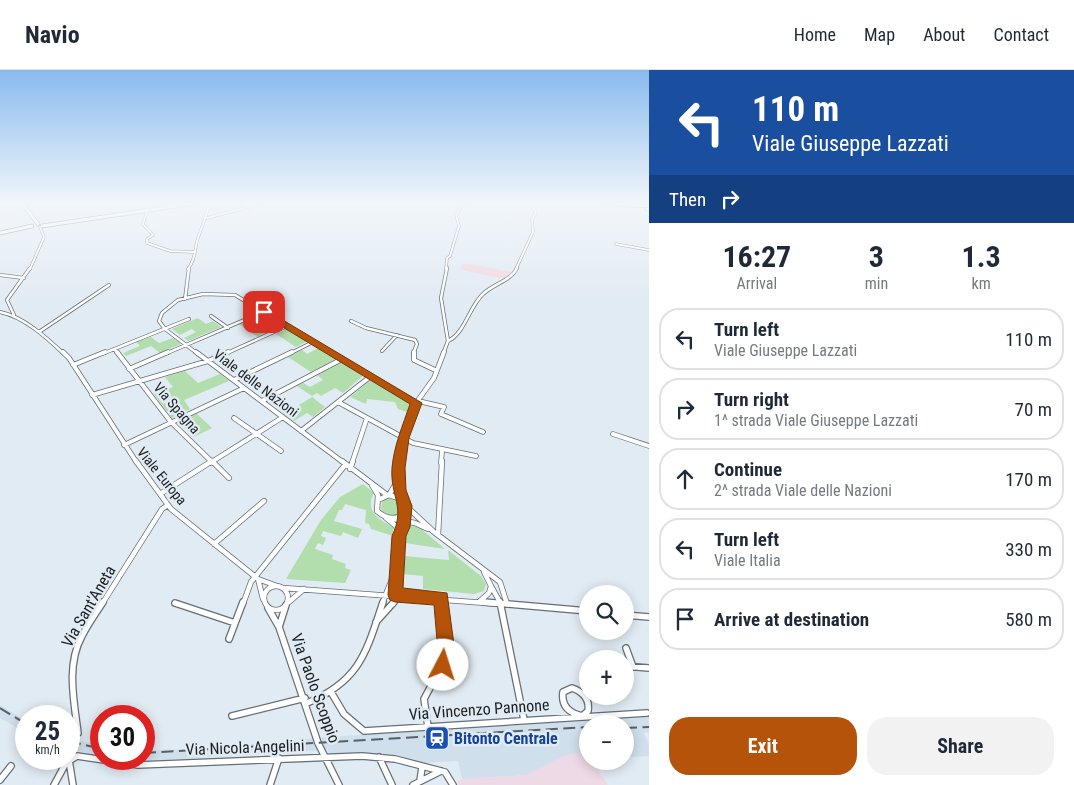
<!DOCTYPE html>
<meta charset="utf-8">
<style>
:root{--surface:#fff;--page:#f2f2f3;--text:#1f2937;--muted:#747a83;--line:#e0e1e3;--accent:#b45309}
body{margin:0;font-family:"Roboto Condensed",sans-serif;background:var(--page);color:var(--text);height:100vh;display:flex;flex-direction:column;font-size:19px;white-space:nowrap}
*{box-sizing:border-box;margin:0}
p{font-size:16px;color:var(--muted)}
.icon{flex:none;width:28px;height:28px;fill:none;stroke:currentColor;stroke-width:2;stroke-linecap:round;stroke-linejoin:round}
.map{position:relative;flex:1;overflow:hidden}
.panel{display:flex;flex-direction:column;background:var(--surface);width:425px}
.panel>*{flex:none}
.top-card{background:#1a4fa0;color:#fff;overflow:hidden}
.tools{position:absolute;left:579px;top:515px;display:grid;gap:10px}
.tools a{display:grid;place-items:center;width:55px;height:55px;border-radius:50%;background:var(--surface);box-shadow:0 2px 12px #0003;font-size:25px}
.speed{position:absolute;left:15px;top:635px;display:flex;gap:10px;font-size:25px;font-weight:700;text-align:center}
.speed>*{display:grid;place-content:center;width:65px;height:65px;border-radius:50%;background:var(--surface);box-shadow:0 2px 12px #0003;line-height:1}
.speed small{font-size:12px;font-weight:400}
.speed .limit{border:8px solid #d22;background:#fff;color:#111}
.pin{position:absolute;display:grid;place-items:center;width:42px;height:42px;color:#fff;margin:-21px;border-radius:10px;box-shadow:0 2px 8px #0006}
.me{position:absolute;width:55px;margin:-28px;rotate:5deg;stroke-linejoin:round;filter:drop-shadow(0 0 4px #0008)}
.turn{display:flex;align-items:center;gap:18px;height:105px;padding:0 20px;font-size:22px}
.turn .icon{width:65px;height:65px;stroke-width:2.5}
.turn b{display:block;font-size:35px;line-height:42px}
.then{display:flex;align-items:center;height:48px;padding:0 20px;background:#0003;gap:10px;font-size:19px}
.eta{display:flex;justify-content:space-evenly;align-items:center;height:85px;text-align:center}
.eta b{font-size:30px;font-weight:700;line-height:35px}
.action{display:flex;gap:10px;margin-top:auto;padding:10px 20px}
.action a{flex:1;height:58px;border-radius:20px;background:var(--accent);color:#fff;font-size:20px;font-weight:700;line-height:58px;text-align:center}
.action a+a{background:var(--page);color:var(--text)}
ul{padding:0;list-style:none}
li{display:flex;align-items:center;gap:15px;height:62px;margin:0 10px 8px;padding:0 10px;border:2px solid var(--line);border-radius:20px}
li div{flex:1}
li b{display:block;font-size:19px}
li em{font-style:normal}
header{display:flex;align-items:center;gap:30px;box-sizing:border-box;height:70px;padding:0 25px;background:var(--surface);border-bottom:1px solid var(--line)}
header strong{font-size:24px}
nav{display:flex;gap:28px;margin-inline-start:auto;font-size:18px}
main{display:flex;flex:1;min-height:0}
.map>svg:first-child{display:block}
.built{fill:#cfe0ec}
.industrial{fill:#f2d8dd}
.education{fill:#eed9e7}
.green{fill:#b2ddad}
.lines{fill:none;stroke-linecap:round;stroke-linejoin:round}
.minor-far4-casing{stroke:#666f76;stroke-width:3}
.minor-far3-casing{stroke:#666f76;stroke-width:4}
.minor-far2-casing{stroke:#666f76;stroke-width:5.5}
.minor-far1-casing{stroke:#666f76;stroke-width:6}
.minor-casing{stroke:#666f76;stroke-width:8}
.major-casing{stroke:#666f76;stroke-width:4.5}
.minor-far4{stroke:#fff;stroke-width:2}
.minor-far3{stroke:#fff;stroke-width:2.5}
.minor-far2{stroke:#fff;stroke-width:4}
.minor-far1{stroke:#fff;stroke-width:4.5}
.minor{stroke:#fff;stroke-width:5.5}
.major{stroke:#fff;stroke-width:3}
.rail{stroke:#595f63;stroke-width:2;stroke-dasharray:12 5.5;stroke-linecap:butt}
.route{fill:#b45309;stroke:#753606}
.labels{text-anchor:middle;stroke-width:5;stroke-linejoin:round;paint-order:stroke}
.street-label{font-size:14px;fill:#1a1e21;stroke:#e1ebf3}
.near-street-label{font-size:16px;fill:#1a1e21;stroke:#e1ebf3}
.near-transit-label{font-size:16px;font-weight:bold;fill:#164399;stroke:#e1ebf3;text-anchor:start}
</style>
<header>
<strong>Navio</strong>
<nav><a>Home</a><a>Map</a><a>About</a><a>Contact</a></nav>
</header>
<main>
<div class="map">
<svg width="649" height="715" viewBox="0 0 649 715">
<rect width="100%" height="100%" fill="#e1ebf3"/>
<path class="built" d="M0,635L26,651V663L0,648Z
M649,647V662L644,663L649,674V686L625,687V654H588L587,684L566,685L526,705L462,709L458,691L423,693L393,684H330L327,680L164,690L121,689H144V680L202,679L328,667Z
M69,668L101,676V686L69,679Z"/>
<path class="industrial" d="M462,194H470L513,202L506,209L461,200Z"/>
<path class="education" d="M575,683L587,684L588,691H592L608,715H459L457,712L462,709L526,705L566,685Z"/>
<path class="green" d="M262,244L282,256L258,267L239,254Z
M198,248L206,254L213,251L221,257L188,271L184,268L196,262L192,259L180,265L172,259Z
M287,259L308,271L296,277L276,264Z
M151,267L159,273L173,268L181,274L160,283L151,276L126,286L123,283L140,276L136,272Z
M318,278L336,289L311,302L288,287L302,280L307,284Z
M342,292L364,305L343,323L335,318L321,326L317,323L312,326L297,316L303,313L310,317L323,310L317,305Z
M185,301L198,313L220,304L229,311L184,330L190,339L172,348L154,324L173,317L165,307Z
M371,310L408,332L409,335L407,342L398,339L395,332L367,329L366,334L350,327Z
M312,327L325,337L313,347L307,343L294,351L281,341L291,335L297,339L301,337L299,335Z
M196,343L212,358L194,367L178,352Z
M363,414L374,423C364,440 379,450 393,457V466L371,459L369,454L365,453L366,440L345,434L342,440H339L334,451L362,459L358,468L343,462L341,466L323,461L321,466L326,468L323,475L318,473L315,479L333,485L332,489L346,494L345,498L351,500L345,513L286,509L321,450L340,427Z
M381 437a10 10 0 1 1 20 0a10 10 0 1 1-20 0Z
M409,455L420,458L445,479L405,473L406,459Z
M448,480L481,506L486,514L484,521L474,524L423,519V506L403,504L404,486L449,490Z"/>
<g class="lines">
<defs>
<path id="minor-far4" d="M147,133L149,135L143,154L153,165L147,169V173L170,181L194,182
M207,148L263,133
M616,174L649,180
M30,199L44,167L40,157
M188,199C196,189 194,180 198,168C202,156 207,146 209,133
M446,199L447,188L450,186L459,156L456,145L463,135L462,133
M516,199L533,162L532,149L536,143L530,133"/>
<path id="minor-far3" d="M0,205L24,208
M185,229L189,198
M0,242C24,247 46,267 64,284
M14,245L7,230L30,198
M211,246L228,258
M351,251L366,258L415,270L417,274L413,284
M39,262L109,215
M448,271C465,263 469,237 483,224C493,214 511,211 517,198
M114,279L118,284
M382,281L397,265
M102,284L189,249
M165,284L263,242
M198,284L165,259L159,251L162,243L178,230L203,224L235,225L333,284
M225,284L287,256
M289,284L313,272
M443,284L448,271L441,228L447,198"/>
<path id="minor-far2" d="M63,282L69,288L137,393
M117,282L171,352L213,393
M196,282L344,393
M331,282L416,333
M414,282V290L435,300
M73,295L105,282
M129,299L168,282
M234,310L292,282
M92,325L208,291L228,282
M262,331L342,289
M418,331L444,337L441,344L483,362
M338,332L413,373L476,386
M234,348L281,381
M301,361L371,306
M613,364L649,376
M124,375L244,318
M210,393L283,347
M352,393L367,348
M400,393L403,368L416,333L434,308L444,282
M441,393L442,381"/>
<path id="minor-far1" d="M136,391L171,439L258,509L277,516
M212,391L229,408
M342,391L387,425
M400,391L398,410L403,431
M350,399L353,391
M372,415L378,425L377,441C387,450 398,451 406,440L405,435
M160,424L212,391
M389,425L398,410
M378,430L389,425L401,429
M406,436L434,462L500,512L507,534
M386,448L396,456L399,466
M394,449L415,453L428,459
M438,465L442,391
M214,474L264,431
M258,509L263,529
M264 528a12 12 0 1 1 24 0a12 12 0 1 1-24 0Z
M491,516L501,534
M284,518L499,534
M442,528V534
M480,531L489,523L491,516L484,502
M289,532L304,519
M175,533L177,534
M102,534L162,439L168,435
M243,534L251,512L345,395
M382,534L396,499
M393,534C402,514 395,488 399,467C400,459 403,453 404,444"/>
<path id="minor" d="M484,532L588,541
M500,532L524,650
M175,533L235,553
M268,538L279,557L318,673L339,715
M625,545L649,547
M376,552L394,532
M279,557L286,535
M229,569L243,532
M626,578L633,597
M625,596L649,598
M572,618C583,622 590,629 588,641L582,646C569,643 561,636 563,622Z
M331,622L344,644L364,661L647,643
M587,629L588,594
M307,633C360,611 366,583 383,532
M232,646L305,628
M428,657L424,629L446,588L442,532
M78,663C74,631 66,595 82,566C88,554 96,543 103,532
M379,687L392,715
M69,690L73,715
M0,710L11,696
M420,711L422,697
M54,715L66,693L77,686L138,695L362,686L395,689L445,702L453,715
M270,715L279,688
M413,715L441,701"/>
<path id="major" d="M22,133L38,154
M605,133L645,136
M647,139L649,140
M42,156L197,133
M0,163L32,156"/>
</defs>
<use href="#minor-far4" class="minor-far4-casing"/>
<use href="#minor-far3" class="minor-far3-casing"/>
<use href="#minor-far2" class="minor-far2-casing"/>
<use href="#minor-far1" class="minor-far1-casing"/>
<use href="#minor" class="minor-casing"/>
<use href="#major" class="major-casing"/>
<use href="#minor-far4" class="minor-far4"/>
<use href="#minor-far3" class="minor-far3"/>
<use href="#minor-far2" class="minor-far2"/>
<use href="#minor-far1" class="minor-far1"/>
<use href="#minor" class="minor"/>
<use href="#major" class="major"/>
<path class="rail" d="M0,638L26,654
M625,658L649,657
M69,671L101,679
M144,683L588,657"/>
</g>
<linearGradient id="sky" x2="0" y2="1"><stop stop-color="#89baee"/><stop offset="0.57" stop-color="#f2f6fa"/><stop offset="1" stop-color="#f2f6fa" stop-opacity="0"/></linearGradient>
<rect width="649" height="233" fill="url(#sky)"/>
<path class="route" d="M261,240H266L422,333L409,368L405,398L406,420L412,436L410,457L406,466L403,518L447,523L455,582L449,601L443,604L437,601L435,595L438,582L434,535L395,532L390,530L388,525L392,466C406,437 390,426 392,398C394,375 403,355 410,334L261,244Z"/>
<defs>
<symbol id="station-square" viewBox="-11 -11 22 22"><rect x="-9" y="-9" width="18" height="18" rx="4" fill="#1a4fb4" stroke="#e1ebf3"/><path d="M-3-6H3Q5-6 5-4V2Q5 4 3 4L4.5 6H3L1.5 4h-3L-3 6H-4.5L-3 4Q-5 4-5 2V-4Q-5-6-3-6ZM-3.5-4v3h7v-3ZM-3.5 1v1.5H-2V1ZM2 1v1.5H3.5V1Z" fill="#fff"/></symbol>
</defs>
<g fill-rule="evenodd">
<use href="#station-square" x="423" y="654" width="28" height="28"/>
</g>
<g class="labels">
<g class="street-label">
<text transform="translate(256 313) rotate(37)" y="5">Viale delle Nazioni</text>
<text transform="translate(177 338) rotate(49)" y="5">Via Spagna</text>
<text transform="translate(162 406) rotate(51)" y="5">Viale Europa</text>
</g>
<g class="near-street-label">
<text transform="translate(88 536) rotate(-60)" y="6">Via Sant'Aneta</text>
<text transform="translate(316 618) rotate(70)" y="6">Via Paolo Scoppio</text>
<text transform="translate(479 639) rotate(-4)" y="6">Via Vincenzo Pannone</text>
<text transform="translate(245 677) rotate(-2)" y="6">Via Nicola Angelini</text>
</g>
<g class="near-transit-label">
<text x="454" y="674">Bitonto Centrale</text>
</g>
</g>
</svg>
<div class="tools">
<a><svg class="icon" aria-label="search" viewBox="0 0 24 24"><circle cx="10" cy="10" r="6"/><path d="M15 15l6 6"/></svg></a>
<a>+</a>
<a>−</a>
</div>
<div class="speed"><div>25<small>km/h</small></div><div class="limit">30</div></div>
<div class="pin" style="left:264px;top:242px;background:#d93025"><svg class="icon" aria-label="arrive" viewBox="0 0 24 24"><path d="M6 21V4h12l-3 4 3 4H6"/></svg></div>
<svg class="me" style="left:443px;top:595px" viewBox="-20 -20 40 40"><circle r="19" fill="#fff"/><path d="M0-13L10 11 0 6-10 11z" fill="#b45309"/></svg>
</div>
<section class="panel">
<div class="top-card">
<div class="turn"><svg class="icon" aria-label="left" viewBox="0 0 24 24"><path d="M17 20v-9H6M10 6l-5 5 5 5"/></svg><div><b>110 m</b>Viale Giuseppe Lazzati</div></div>
<div class="then">Then<svg class="icon" aria-label="right" viewBox="0 0 24 24"><path d="M7 20v-9h11M14 6l5 5-5 5"/></svg></div>
</div>
<div class="eta">
<div><b>16:27</b><p>Arrival</p></div>
<div><b>3</b><p>min</p></div>
<div><b>1.3</b><p>km</p></div>
</div>
<ul>
<li><svg class="icon" aria-label="left" viewBox="0 0 24 24"><path d="M17 20v-9H6M10 6l-5 5 5 5"/></svg><div><b>Turn left</b><p>Viale Giuseppe Lazzati</p></div><em>110 m</em></li>
<li><svg class="icon" aria-label="right" viewBox="0 0 24 24"><path d="M7 20v-9h11M14 6l5 5-5 5"/></svg><div><b>Turn right</b><p>1^ strada Viale Giuseppe Lazzati</p></div><em>70 m</em></li>
<li><svg class="icon" aria-label="ahead" viewBox="0 0 24 24"><path d="M12 20V5M6 11l6-6 6 6"/></svg><div><b>Continue</b><p>2^ strada Viale delle Nazioni</p></div><em>170 m</em></li>
<li><svg class="icon" aria-label="left" viewBox="0 0 24 24"><path d="M17 20v-9H6M10 6l-5 5 5 5"/></svg><div><b>Turn left</b><p>Viale Italia</p></div><em>330 m</em></li>
<li><svg class="icon" aria-label="arrive" viewBox="0 0 24 24"><path d="M6 21V4h12l-3 4 3 4H6"/></svg><div><b>Arrive at destination</b></div><em>580 m</em></li>
</ul>
<div class="action"><a>Exit</a><a>Share</a></div>
</section>
</main>
